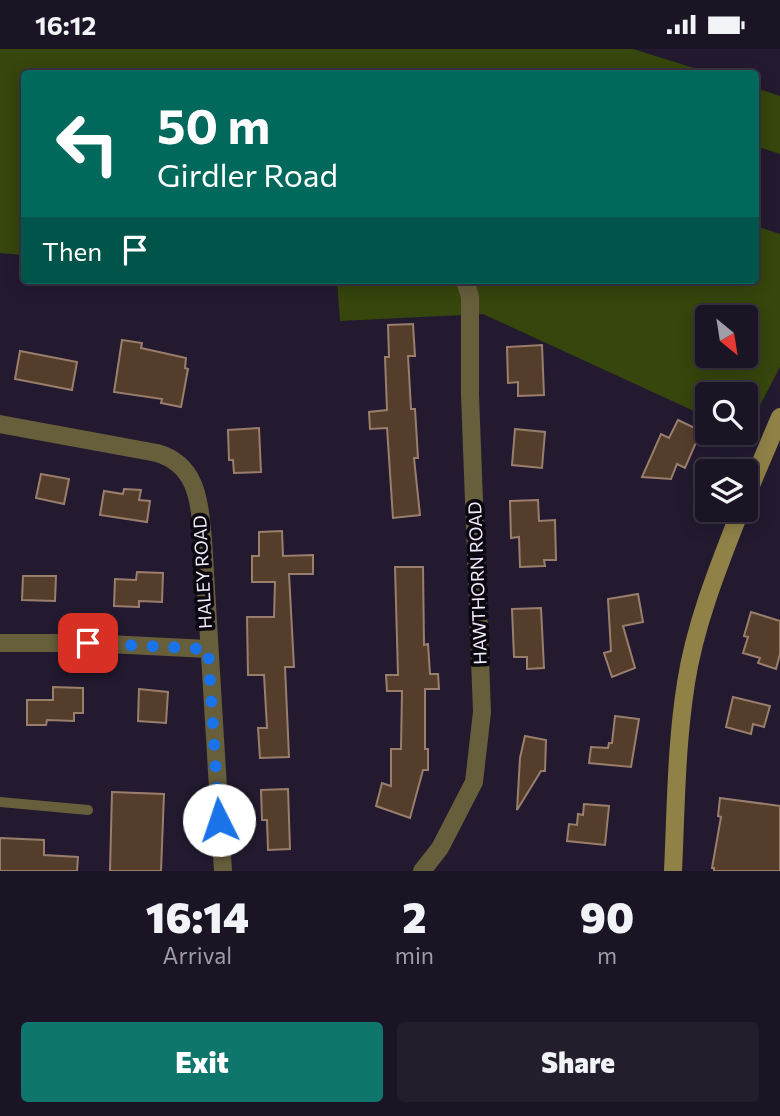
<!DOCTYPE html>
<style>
:root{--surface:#1a1424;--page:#231d2c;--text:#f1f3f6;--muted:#9f9ea6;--line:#383341;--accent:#0f766e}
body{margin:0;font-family:Commissioner,sans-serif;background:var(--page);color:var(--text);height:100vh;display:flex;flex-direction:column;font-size:26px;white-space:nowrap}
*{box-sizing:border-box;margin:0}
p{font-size:23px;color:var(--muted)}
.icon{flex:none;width:38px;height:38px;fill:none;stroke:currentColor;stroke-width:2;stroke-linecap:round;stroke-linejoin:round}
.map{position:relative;height:822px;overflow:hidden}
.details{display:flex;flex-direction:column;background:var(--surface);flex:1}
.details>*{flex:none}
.hud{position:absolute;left:21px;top:21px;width:738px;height:214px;border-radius:7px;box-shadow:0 4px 18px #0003,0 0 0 2px var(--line);background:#00695c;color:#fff;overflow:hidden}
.needle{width:46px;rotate:150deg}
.buttons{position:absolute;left:695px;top:256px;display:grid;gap:14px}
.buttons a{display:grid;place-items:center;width:63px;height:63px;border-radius:7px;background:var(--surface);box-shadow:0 4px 18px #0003,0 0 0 2px var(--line);font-size:35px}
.pin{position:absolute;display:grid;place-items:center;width:60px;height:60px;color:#fff;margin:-30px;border-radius:14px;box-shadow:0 4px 10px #0006}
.me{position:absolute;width:77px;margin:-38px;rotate:356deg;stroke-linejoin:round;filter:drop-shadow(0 0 5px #0008)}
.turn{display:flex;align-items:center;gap:24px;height:147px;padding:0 21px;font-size:32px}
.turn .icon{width:91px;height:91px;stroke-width:2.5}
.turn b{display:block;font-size:49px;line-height:60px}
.then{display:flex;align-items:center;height:66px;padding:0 21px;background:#0003;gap:14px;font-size:26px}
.eta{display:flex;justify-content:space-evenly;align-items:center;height:119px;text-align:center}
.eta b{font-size:42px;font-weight:800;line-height:49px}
.action{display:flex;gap:14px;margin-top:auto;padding:14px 21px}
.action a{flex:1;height:80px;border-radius:7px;background:var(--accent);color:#fff;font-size:28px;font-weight:800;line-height:80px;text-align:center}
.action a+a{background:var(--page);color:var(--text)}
.status{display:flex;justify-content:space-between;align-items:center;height:49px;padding:0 35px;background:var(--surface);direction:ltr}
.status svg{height:19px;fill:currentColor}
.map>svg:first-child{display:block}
.green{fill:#36460c;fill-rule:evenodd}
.building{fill:#553d2c;stroke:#9a7e6c;stroke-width:2}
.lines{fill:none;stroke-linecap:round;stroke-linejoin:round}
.service{stroke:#675e3b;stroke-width:10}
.minor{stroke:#675e3b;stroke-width:18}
.secondary{stroke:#908247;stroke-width:18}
.route{stroke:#1a73e8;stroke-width:12;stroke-dasharray:0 21.6}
.labels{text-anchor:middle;stroke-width:7;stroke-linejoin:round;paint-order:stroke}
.street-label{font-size:18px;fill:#f0eaf9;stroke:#0b0710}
</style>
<div class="status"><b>16:12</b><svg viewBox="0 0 49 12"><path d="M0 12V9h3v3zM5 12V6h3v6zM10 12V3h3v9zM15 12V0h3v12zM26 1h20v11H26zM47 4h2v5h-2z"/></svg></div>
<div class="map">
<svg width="780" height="822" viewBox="0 0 780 822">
<rect width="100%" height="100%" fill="#231a30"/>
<path class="green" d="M0,0H633L710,24H24V206L0,204Z
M756,39L780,47V105L756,97Z
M756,177L780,185V318L746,383V345H707V368L483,265L340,272L337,231H756ZM707,268H746V306H707Z"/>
<path class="building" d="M413,275L415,307H408L411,360H415L418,409H414L420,466L393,469L387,379L370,380L369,363L387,361L385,308H389L388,276Z
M122,291L142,294L141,299L186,309L185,319L188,320L181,358L161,354L162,350L114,343Z
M542,296L544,346L518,347V333L508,334L507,298Z
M20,302L77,313L72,341L15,330Z
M678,371L701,382L685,419L677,415L671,430L642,428L661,385L669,389Z
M259,379L261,423L234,424L233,411H229L228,381Z
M515,380L545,383L542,419L512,416Z
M41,425L69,430L64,455L36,449Z
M124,440L141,441L139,451L150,452L147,473L100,466L104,442L123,445Z
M538,451L539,472L555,471L556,511H544L545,517L520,518L519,488L511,489L510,452Z
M282,482L283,507L313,506V525H289L294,618H285L289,708L260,709L258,679H267L264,626H248L247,568H274L275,533H252V507H259V483Z
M395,518H423L424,596L428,595L430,625H438L439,640H425V700H428V721H423L410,769L376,757L382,734L391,737V700H401L402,642H387L386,626H398Z
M137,523L163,524L162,553L139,552V558L114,557L115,530L136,531Z
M23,527H56L55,552L22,551Z
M638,545L643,573L623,577L635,619L612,628L604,604L611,602L608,550Z
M541,559L544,619L527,620V608H514L512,560Z
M751,563L780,572V605L776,620L758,614L760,609L743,604L748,588L744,587Z
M53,638L83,639V664H74V672L47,671L46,676H27V651H53Z
M139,640L168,643L166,674L138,672Z
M733,648L770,657L764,678L753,675L751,685L726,678Z
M615,667L639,670L631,718L589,714L591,698L608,699L609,694H612Z
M525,687L546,691L545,722H541L517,761L520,709Z
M288,740L290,800L268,801L267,771H262L261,741Z
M112,743L164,745L161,822H110Z
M720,749L780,757V822H714V819H712L721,768L718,767Z
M584,755L609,757L605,796L567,792L569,775L577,776L578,765L583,766Z
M0,789L44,791V806L78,808L77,822H0Z"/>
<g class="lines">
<path class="service" d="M0,753L88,761"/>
<path class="minor" d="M0,375L157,404C198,416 199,453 203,490L223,822
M0,594H88L208,600
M422,822L440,799L474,733L482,663L470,346V248L465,231"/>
<path class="secondary" d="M746,448L780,368
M673,822C676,759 676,697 686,634C695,575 719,516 741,460"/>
</g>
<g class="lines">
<path class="route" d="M88,594L208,600L219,771"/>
</g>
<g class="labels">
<g class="street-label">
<text transform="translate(203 523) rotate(-93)" y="6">HALEY ROAD</text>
<text transform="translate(478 534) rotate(-92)" y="6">HAWTHORN ROAD</text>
</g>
</g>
</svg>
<div class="buttons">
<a><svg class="needle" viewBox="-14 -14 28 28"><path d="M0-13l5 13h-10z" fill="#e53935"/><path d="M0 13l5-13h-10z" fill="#9f9ea6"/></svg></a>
<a><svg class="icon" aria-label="search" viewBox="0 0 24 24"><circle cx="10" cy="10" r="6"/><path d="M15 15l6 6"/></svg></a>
<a><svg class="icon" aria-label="layers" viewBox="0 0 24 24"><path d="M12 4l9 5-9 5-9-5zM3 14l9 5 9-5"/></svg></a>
</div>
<div class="pin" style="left:88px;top:594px;background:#d93025"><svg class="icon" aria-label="arrive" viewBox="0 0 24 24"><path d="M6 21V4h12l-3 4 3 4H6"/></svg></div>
<svg class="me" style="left:219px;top:771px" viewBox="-20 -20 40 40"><circle r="19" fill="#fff"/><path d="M0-13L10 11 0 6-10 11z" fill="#1a73e8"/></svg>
<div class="hud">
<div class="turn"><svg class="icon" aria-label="left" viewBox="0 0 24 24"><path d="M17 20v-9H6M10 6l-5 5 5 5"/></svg><div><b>50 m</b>Girdler Road</div></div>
<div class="then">Then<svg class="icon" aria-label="arrive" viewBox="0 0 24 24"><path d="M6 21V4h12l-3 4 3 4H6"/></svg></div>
</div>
</div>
<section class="details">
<div class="eta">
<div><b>16:14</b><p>Arrival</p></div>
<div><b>2</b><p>min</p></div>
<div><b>90</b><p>m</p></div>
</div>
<div class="action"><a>Exit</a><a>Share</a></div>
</section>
